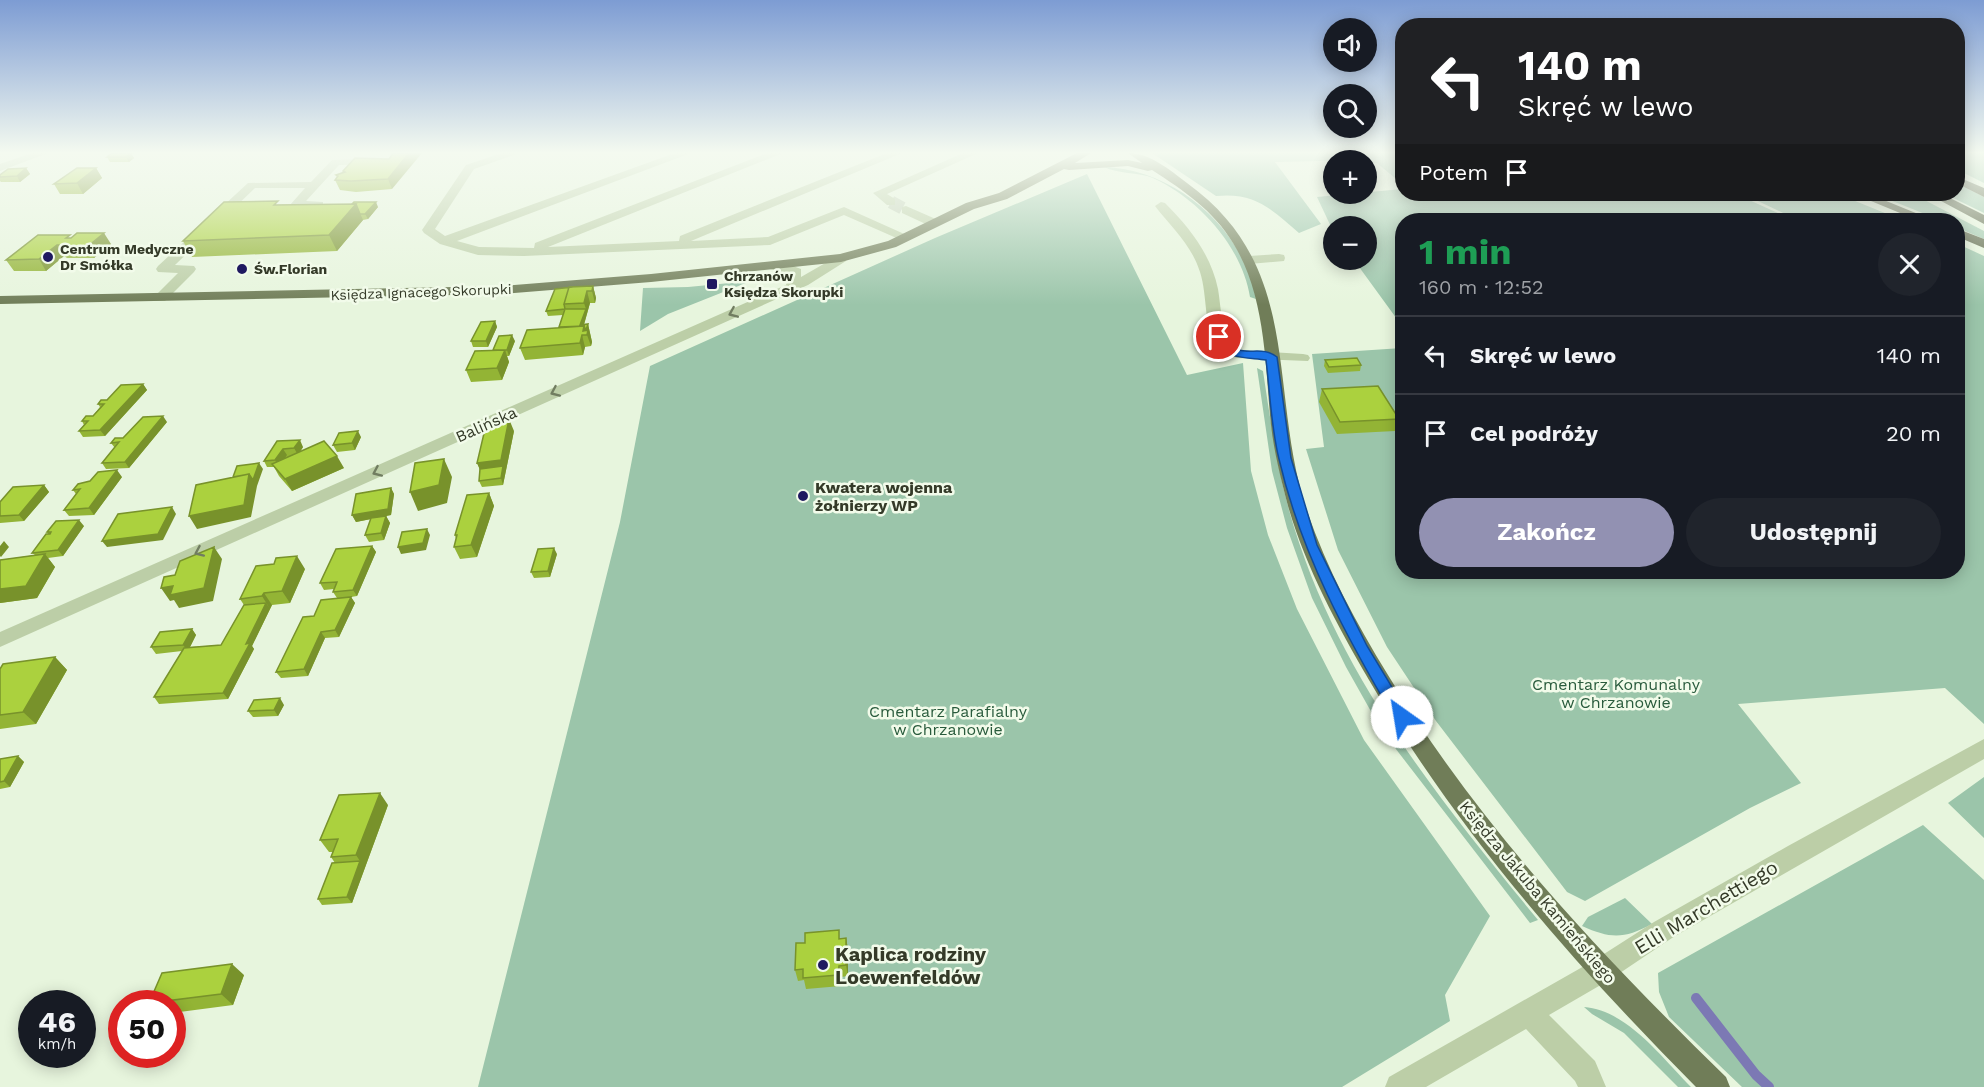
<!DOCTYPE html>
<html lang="pl">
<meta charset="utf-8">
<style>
:root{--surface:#171b24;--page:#20242c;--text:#f1f3f6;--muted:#9ea1a6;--line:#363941;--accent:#9291b2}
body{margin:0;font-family:"Work Sans",sans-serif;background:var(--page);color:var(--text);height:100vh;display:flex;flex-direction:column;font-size:22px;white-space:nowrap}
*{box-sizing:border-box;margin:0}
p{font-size:20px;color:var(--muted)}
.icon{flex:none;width:33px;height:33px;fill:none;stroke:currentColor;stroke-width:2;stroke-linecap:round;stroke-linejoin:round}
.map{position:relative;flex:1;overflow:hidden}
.panel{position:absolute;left:1395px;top:213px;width:570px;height:366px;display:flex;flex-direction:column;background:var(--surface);border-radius:24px;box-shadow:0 3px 15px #0003}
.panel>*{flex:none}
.hud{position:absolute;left:1395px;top:18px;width:570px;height:183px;border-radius:24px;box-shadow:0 3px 15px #0003;background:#202124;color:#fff;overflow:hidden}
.controls{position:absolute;left:1323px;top:18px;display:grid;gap:12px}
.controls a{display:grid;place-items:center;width:54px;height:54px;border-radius:50%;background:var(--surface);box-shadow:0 3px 15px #0003;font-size:30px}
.speed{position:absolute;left:18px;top:990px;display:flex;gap:12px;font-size:30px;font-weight:700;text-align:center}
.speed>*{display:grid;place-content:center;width:78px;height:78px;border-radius:50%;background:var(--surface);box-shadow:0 3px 15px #0003;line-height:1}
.speed small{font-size:15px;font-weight:400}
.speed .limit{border:9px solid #d22;background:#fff;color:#111}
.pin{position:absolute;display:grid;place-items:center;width:51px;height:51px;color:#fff;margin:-26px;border:3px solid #fff;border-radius:50%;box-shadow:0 2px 6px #0007}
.me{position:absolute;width:66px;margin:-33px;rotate:328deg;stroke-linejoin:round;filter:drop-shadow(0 0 4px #0008)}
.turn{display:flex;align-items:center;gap:21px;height:126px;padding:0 24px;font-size:27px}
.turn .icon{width:78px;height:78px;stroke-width:2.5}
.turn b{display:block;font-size:42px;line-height:51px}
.then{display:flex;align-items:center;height:57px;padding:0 24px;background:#0003;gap:12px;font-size:22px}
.round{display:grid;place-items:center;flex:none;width:63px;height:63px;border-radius:32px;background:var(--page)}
.overview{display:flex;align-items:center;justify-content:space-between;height:102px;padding:0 24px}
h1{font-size:36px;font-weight:700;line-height:45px;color:#1e9e55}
.primary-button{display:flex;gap:12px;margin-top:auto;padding:12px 24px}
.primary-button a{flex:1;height:69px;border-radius:36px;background:var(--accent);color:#fff;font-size:24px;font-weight:700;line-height:69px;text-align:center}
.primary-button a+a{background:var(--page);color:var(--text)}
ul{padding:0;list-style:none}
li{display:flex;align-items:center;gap:18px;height:78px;padding:0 24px;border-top:2px solid var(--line)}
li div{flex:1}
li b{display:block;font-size:22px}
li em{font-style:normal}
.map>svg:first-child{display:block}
.green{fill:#9bc5aa}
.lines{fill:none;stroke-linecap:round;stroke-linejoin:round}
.stream{stroke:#7c79b4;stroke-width:10}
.minor-tunnel{stroke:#c3d0b9;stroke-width:13;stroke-dasharray:13 6;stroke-linecap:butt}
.minor{fill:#bccea7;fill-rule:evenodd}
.major{fill:#707d58;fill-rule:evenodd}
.highway{fill:#525c3e;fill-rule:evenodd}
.wall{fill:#93b435}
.shaded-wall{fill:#78922b}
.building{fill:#abd13e;stroke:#78922b;stroke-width:1.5}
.oneway{stroke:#717d61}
.route{fill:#1a73e8;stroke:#114b97;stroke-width:1.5}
.poi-dot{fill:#1f1960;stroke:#f2fbea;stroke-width:2}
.labels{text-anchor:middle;stroke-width:5;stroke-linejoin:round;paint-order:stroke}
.far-poi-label{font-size:14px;font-weight:bold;fill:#343a28;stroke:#f2fbea;text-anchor:start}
.far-street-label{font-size:14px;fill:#343a28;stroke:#f2fbea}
.street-label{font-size:16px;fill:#343a28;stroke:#f2fbea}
.poi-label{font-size:16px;font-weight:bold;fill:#343a28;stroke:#f2fbea;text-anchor:start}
.park-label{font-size:16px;fill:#295b3c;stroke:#f2fbea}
.near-street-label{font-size:20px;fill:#343a28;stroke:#f2fbea}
.near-poi-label{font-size:20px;font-weight:bold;fill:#343a28;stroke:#f2fbea;text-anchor:start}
</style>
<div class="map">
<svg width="1984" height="1087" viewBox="0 0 1984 1087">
<rect width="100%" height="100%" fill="#e7f5dd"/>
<path class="green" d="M1152,153H1402V184L1377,163H1367L1366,160L1275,162L1321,224L1299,233C1271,209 1255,192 1216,196Z
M1958,153H1984V183L1958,170Z
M1104,167C1175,169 1244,229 1256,299L1250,297C1242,247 1199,199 1153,178C1138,172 1118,174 1104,167Z
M1087,174L1187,375L1243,363L1251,471L1268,535L1297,609L1364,740L1490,916L1445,995L1450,1021L1342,1087H478L620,522L650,366L935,238Z
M1958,184L1984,197V213L1945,194H1958Z
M1402,189V194H1736L1793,220H1402V326L1354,260H1366V226H1334L1333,231L1317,197Z
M1743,194H1838L1902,220H1798Z
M1875,194H1913L1984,231V239L1958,228V220H1940Z
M1958,244L1984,256V724L1945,688L1738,704L1801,783L1750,808L1585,901L1567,892L1436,721L1387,647L1338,550L1306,449L1324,447L1312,354L1402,348V572H1958Z
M751,281L668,314L640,331L643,288L688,287Z
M1257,368L1263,371C1271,424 1278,476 1294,527C1341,679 1439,799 1538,920L1530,923L1382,731L1346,667L1312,598L1287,528L1272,471Z
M1984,777V838L1948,803Z
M1923,825L1984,880V1087H1742L1669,1017L1659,992L1658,973Z
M1625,898L1652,924C1624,939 1611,939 1582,926L1588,917Z
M1584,1007C1627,1010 1662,1058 1691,1087H1678L1624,1033L1592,1014Z"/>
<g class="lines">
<path class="stream" d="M1696,998L1756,1075L1769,1087"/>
<path class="minor-tunnel" d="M891,202L906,210"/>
<path class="minor" d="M32,153H48L0,171V164Z
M502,153H519L474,169L435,229L445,236L675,153H691L457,241L479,247L534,248L535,243L767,153H783L548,247L679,241L680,236L887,153H902L691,241L768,237L844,207L911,237L909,240H901L844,215L770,245L524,256L478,255L440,244L424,233L422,230L466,165Z
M963,153H978L887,194L895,199V205H887L873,193Z
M376,159L382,162L380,164L339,165L306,201L323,202V208L319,209L292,208L290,205L305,188H255L175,265L194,266L196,269L194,272L165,301H155L153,298L178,273L158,272L156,269L158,266L248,183L311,182L332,160Z
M1161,202L1165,203C1190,228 1211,255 1218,289C1221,307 1221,326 1229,343L1240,350L1303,354L1308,355L1310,358L1308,361L1237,358L1218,349C1203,327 1208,297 1200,272C1191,244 1172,228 1155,206Z
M906,206L938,220L940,223L938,226H930L902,213V207Z
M841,254L846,255L847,258L846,261L808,285L0,647V632L786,285L789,274L770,269L768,266L770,263H785L801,269V277Z
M1279,254L1284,255L1285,258L1284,261L1249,264L1243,260L1249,256Z
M1984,739V759L1672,938L1611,979L1549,1015L1595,1061L1606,1087H1578L1575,1081L1526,1029L1426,1087H1385L1389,1077L1593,961L1654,922L1788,846Z"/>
<path class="major" d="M1077,153H1091L1075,163L1128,160L1142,163L1128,153C1150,153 1170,170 1187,183C1305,268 1267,390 1307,511C1327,569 1356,623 1388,675C1479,826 1600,954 1726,1077L1730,1087H1696C1573,963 1458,832 1369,680C1337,625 1306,568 1288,506C1281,479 1274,452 1271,425C1265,365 1266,296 1233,243C1214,211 1183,190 1152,170L1148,171L1128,166L1069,170L1064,169L1007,199L974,209L896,247L841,262L651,282L503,294L0,304V296L503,286L651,274L840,254L888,241L966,203L999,193Z"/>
<path class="highway" d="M1958,177L1984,188V197L1958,184Z
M1854,194H1869L1933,220H1917Z
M1928,194H1942L1984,215V224Z
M1958,229L1984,239V248L1958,237Z"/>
</g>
<path class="wall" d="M112,153H137L131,154L134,158L129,162H110L107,157Z
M389,159L392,189L356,192L340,190L335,180L337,178L336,175L343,172V171Z
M26,168L30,174L20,182H1L0,181V175Z
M96,168L102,178L83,194H60L54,184Z
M280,205L378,207L368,219L363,220L337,251L192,257L183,241Z
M71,238L111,244L94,258H67L64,256L46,271H14L6,260Z
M593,286L596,298L595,303H590L584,325L588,324L592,342L591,346L585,347L583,355L525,360L520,348L559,327L563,315L548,316L546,311Z
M495,321L497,327L488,347H473L471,341Z
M515,341L509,356H507L509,362L502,380L471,382L466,370L493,350Z
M1325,360L1361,365L1360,371L1328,373L1324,366Z
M143,384L147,390L105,436L83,437L79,431L84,425L82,421L93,416L100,407L98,404Z
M1322,389L1399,419L1395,431L1337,434L1319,402Z
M167,422L129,468L106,469L102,463L115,448L111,443Z
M514,431L503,485L482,487L479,481L480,469L477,463Z
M361,437L355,450L337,452L333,445Z
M277,441L303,447L300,452L344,468L292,491L279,476L274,467H267L264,461Z
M122,477L94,515L69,516L64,510L76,494L73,490Z
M44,485L49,492L24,521L0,523V502Z
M391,488L394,494L391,515L378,517L386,516L390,523L384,540L369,542L365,535L371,519L356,522L352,515Z
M489,493L494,506L477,557L460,559L454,547L456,539L455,535Z
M84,526L63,556L48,558L55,567L37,598L0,603V560L35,555L32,553L48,534L47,532Z
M372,546L376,552L357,596L351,597L355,603L339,637L325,638L308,676L281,678L276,672L314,616L337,598L333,592L334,589L324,590L320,583Z
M557,554L550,577L534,578L531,572Z
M305,569L290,603L272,605L252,646L254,649L228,699L159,704L154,697L182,651L156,654L151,647L192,629L196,635L190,647L221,645L244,605L240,599Z
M55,657L67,670L36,724L0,729V669Z
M284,705L278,716L253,717L248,711Z
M18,756L24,762L10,787L0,789V759Z
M388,805L352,903L322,905L318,899L335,863L331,857L333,852H329L320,840Z
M846,938L848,949V976L841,977V986L806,989L804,980L798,981L795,970L840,939Z
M244,975L233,1005L172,1013V1004L149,1003Z"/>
<path class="shaded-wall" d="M131,153L134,158L129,162L126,157Z
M409,153H422L392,189L388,179Z
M26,168L30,174L20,182L17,176Z
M96,168L102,178L83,194L77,183Z
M376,202L378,207L368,219L365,214Z
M356,204L363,220L337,251L329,235Z
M104,233L111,244L94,258L87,247Z
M57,245L64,256L46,271L39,259Z
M593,286L596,298L595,303L592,291Z
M587,291L590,303L582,331L580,325L586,309L584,303Z
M495,321L497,327L488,347L486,341Z
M588,324L592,342L591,346L587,335L583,331L584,326Z
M512,335L515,341L509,356L507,350Z
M582,335L585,347L583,355L580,343Z
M505,350L509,362L502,380L497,368Z
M143,384L147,390L105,436L100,430Z
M163,416L167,422L129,468L125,462Z
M509,419L514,431L503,485L501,478L482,475L477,463Z
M358,431L361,437L355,450L352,443Z
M300,440L303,447L298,455L294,448Z
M283,449L287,455L279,467L275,460Z
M337,456L344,468L292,491L285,479Z
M444,459L452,477L447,503L418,511L410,492Z
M259,463L263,469L257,486L251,517L197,529L189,516L249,474Z
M117,470L122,477L94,515L89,508Z
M44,485L49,492L24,521L19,515Z
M391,488L394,494L391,515L356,522L352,515Z
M489,493L494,506L477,557L471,545Z
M172,507L176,514L163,540L107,547L102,541Z
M386,516L390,523L384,540L381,533Z
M79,520L84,526L63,556L58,550Z
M427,529L430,535L426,550L401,554L398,547Z
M4,541L9,547L1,557L0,556V546Z
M372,546L376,552L357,596L353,590Z
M214,547L222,559L213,601L179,608L174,600L170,601L161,588Z
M554,548L557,554L550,577L548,571Z
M45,554L55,567L37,598L0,603V589Z
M297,556L305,569L290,603L282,591Z
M264,593L272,605L270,609L262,596Z
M351,597L355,603L339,637L335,630Z
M266,603L270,609L252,646L254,649L228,699L223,693Z
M192,629L196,635L188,651L183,645Z
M321,632L325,638L308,676L304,669Z
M55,657L67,670L36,724L23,712Z
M280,698L284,705L278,716L274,710Z
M18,756L24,762L10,787L4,781Z
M380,793L388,805L352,903L347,897L360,861L356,855Z
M846,938L848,949V976L846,965Z
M232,964L244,975L233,1005L221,994Z
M839,966L841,977V986L838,975Z"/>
<path class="building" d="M112,153H131L126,157H107Z
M393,153H409L388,179L351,181L335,180L338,176L336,175L345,172L343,171L355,158L389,159Z
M26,168L17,176L0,177V175L8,169Z
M77,168H96L77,183L54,184Z
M278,201L274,205L356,204L329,235L183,241L224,202Z
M354,202H376L365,214H360L356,204H352Z
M77,233H104L87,247H60L63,245H57L39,259L6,260L38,235H70L66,238H71Z
M593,286L592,291H587L584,303L564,304L569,287Z
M569,287L564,304L565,309L546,311L555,289L573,287Z
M565,309H586L580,325L588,324L586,330L584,326L559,327Z
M495,321L486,341H471L481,322Z
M584,326L583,331L588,330L587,335H582L580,343L520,348L527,330Z
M512,335L507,350H493L499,336Z
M505,350L497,368L466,370L475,351Z
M1357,358L1361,365L1329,367L1325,360Z
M143,384L100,430L79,431L88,421H82L86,416H93L104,404H98L101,400H107L121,385Z
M1378,386L1399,419L1340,422L1322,389Z
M163,416L125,462L102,463L119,442L111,443L115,438H123L143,417Z
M509,419L501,460L477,463L485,429Z
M358,431L352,443L333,445L339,433Z
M300,440L294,448L283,449L275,460L264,461L277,441Z
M324,441L337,456L285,479L272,464Z
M444,459L439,485L410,492L415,463Z
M259,463L253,480L249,474L233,477L237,466Z
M503,466L501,478L479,481L480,469Z
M117,470L89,508L64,510L80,489L73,490L78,484L90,481L98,472Z
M249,474L244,505L189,516L196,485Z
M44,485L19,515L0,516V502L13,487Z
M391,488L388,509L352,515L356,494Z
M489,493L471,545L454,547L457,535H455L467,495Z
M172,507L158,534L102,541L118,514Z
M386,516L381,533L365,535L371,518Z
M79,520L58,550L32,553L46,534H50L51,532H47L56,521Z
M427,529L423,543L398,547L402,532Z
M372,546L353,590L333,592L337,582L320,583L336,549Z
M214,547L204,588L170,595L173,586L161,588L164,577L175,575L180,561Z
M554,548L548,571L531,572L538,549Z
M45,554L26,586L0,589V560Z
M297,556L282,591L264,593L262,596L240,599L256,566L274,564L276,558Z
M351,597L335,630L321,632L304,669L276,672L303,617L314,616L321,600Z
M266,603L246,644L250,643L223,693L154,697L184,648L221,645L244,605Z
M192,629L183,645L151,647L160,632Z
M55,657L23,712L0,715V669L3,664Z
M280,698L274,710L248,711L254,700Z
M18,756L4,781L0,782V759Z
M380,793L356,855L331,857L338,839L320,840L339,795Z
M360,861L347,897L318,899L332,863Z
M839,930V939L846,938V965L839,966L838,975L803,978V969L795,970L796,943H805V933Z
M232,964L221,994L149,1003L162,973Z"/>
<defs><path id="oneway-chevron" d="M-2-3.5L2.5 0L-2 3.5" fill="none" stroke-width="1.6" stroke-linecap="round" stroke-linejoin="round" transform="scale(1.5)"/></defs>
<g class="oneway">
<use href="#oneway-chevron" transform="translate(733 313) rotate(157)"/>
<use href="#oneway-chevron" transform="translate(555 392) rotate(156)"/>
<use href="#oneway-chevron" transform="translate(377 472) rotate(156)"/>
<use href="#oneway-chevron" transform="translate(199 552) rotate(156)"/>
</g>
<linearGradient id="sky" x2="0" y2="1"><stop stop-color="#7d9cd3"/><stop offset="0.5" stop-color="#f4faf0"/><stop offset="1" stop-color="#f4faf0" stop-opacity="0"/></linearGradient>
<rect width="1984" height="305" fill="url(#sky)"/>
<path class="route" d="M1219,334L1223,335C1239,364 1258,342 1277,357L1291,458L1317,545L1367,646L1410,717L1407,721L1402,723L1396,721C1347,638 1301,554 1279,459C1271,427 1270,392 1266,360C1245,357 1222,360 1214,337Z"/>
<g class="poi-dot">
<circle cx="48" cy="257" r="6"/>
<circle cx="242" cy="269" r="6"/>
<rect x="706" y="278" width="12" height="12" rx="3"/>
<circle cx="803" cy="496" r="6"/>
<circle cx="823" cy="965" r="6"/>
</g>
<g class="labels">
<g class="far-poi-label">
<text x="60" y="254">Centrum Medyczne<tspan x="60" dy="16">Dr Smółka</tspan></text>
<text x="254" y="274">Św.Florian</text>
<text x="724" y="281">Chrzanów<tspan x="724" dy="16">Księdza Skorupki</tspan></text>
</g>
<g class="far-street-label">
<text transform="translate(421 292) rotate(-2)" y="5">Księdza Ignacego Skorupki</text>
</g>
<g class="street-label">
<text transform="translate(486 424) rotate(-24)" y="6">Balińska</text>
<text transform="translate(1538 892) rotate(50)" y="6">Księdza Jakuba Kamieńskiego</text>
</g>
<g class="poi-label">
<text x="815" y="493">Kwatera wojenna<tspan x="815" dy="18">żołnierzy WP</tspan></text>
</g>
<g class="park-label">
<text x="1616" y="690">Cmentarz Komunalny<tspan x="1616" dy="18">w Chrzanowie</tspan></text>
<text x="948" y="717">Cmentarz Parafialny<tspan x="948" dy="18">w Chrzanowie</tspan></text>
</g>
<g class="near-street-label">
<text transform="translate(1706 907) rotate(-31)" y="7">Elli Marchettiego</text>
</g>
<g class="near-poi-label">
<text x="835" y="961">Kaplica rodziny<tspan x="835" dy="23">Loewenfeldów</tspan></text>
</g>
</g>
</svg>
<div class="controls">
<a><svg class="icon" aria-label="sound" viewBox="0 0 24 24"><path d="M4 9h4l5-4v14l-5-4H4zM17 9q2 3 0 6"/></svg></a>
<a><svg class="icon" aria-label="search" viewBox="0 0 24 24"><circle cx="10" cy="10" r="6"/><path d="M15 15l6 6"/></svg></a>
<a>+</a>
<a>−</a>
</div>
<div class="speed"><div>46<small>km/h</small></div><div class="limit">50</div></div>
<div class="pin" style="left:1219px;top:337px;background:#d93025"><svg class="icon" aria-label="arrive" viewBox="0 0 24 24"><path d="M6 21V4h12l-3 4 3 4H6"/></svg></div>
<svg class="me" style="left:1402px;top:717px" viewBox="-20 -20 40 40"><circle r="19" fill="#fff"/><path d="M0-13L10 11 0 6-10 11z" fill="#1a73e8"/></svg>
<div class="hud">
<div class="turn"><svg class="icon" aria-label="left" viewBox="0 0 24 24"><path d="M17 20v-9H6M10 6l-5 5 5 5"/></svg><div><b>140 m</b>Skręć w lewo</div></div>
<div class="then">Potem<svg class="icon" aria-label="arrive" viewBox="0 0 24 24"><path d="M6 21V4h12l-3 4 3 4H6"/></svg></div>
</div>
<section class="panel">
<div class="overview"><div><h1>1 min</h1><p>160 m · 12:52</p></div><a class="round"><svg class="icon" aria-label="close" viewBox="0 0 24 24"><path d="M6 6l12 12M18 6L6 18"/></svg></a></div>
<ul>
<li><svg class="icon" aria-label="left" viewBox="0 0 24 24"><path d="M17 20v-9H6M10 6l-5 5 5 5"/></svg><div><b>Skręć w lewo</b></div><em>140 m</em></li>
<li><svg class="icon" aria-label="arrive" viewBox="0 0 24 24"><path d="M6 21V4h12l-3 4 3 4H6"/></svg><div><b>Cel podróży</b></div><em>20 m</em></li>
</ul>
<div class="primary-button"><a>Zakończ</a><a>Udostępnij</a></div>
</section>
</div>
